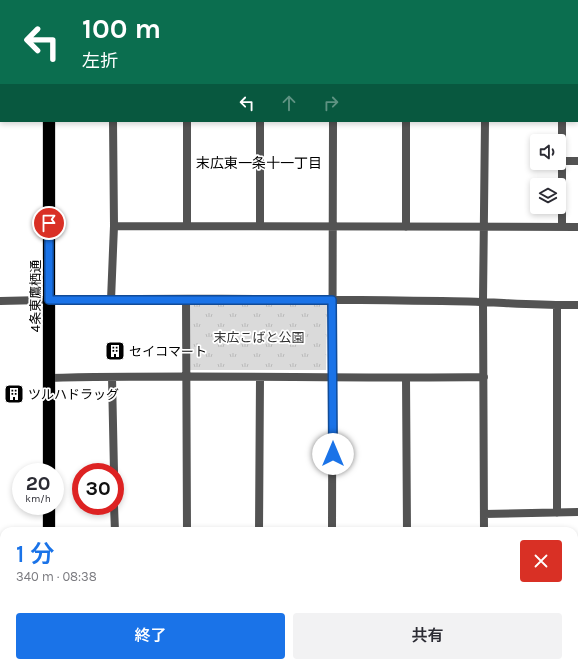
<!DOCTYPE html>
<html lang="ja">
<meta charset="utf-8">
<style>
:root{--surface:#fff;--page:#f2f2f3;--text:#2b2b33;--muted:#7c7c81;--accent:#1a73e8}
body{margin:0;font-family:Karla,"Noto Sans JP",sans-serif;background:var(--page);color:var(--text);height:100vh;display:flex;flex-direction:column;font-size:15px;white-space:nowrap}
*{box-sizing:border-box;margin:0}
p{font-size:13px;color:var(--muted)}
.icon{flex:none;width:22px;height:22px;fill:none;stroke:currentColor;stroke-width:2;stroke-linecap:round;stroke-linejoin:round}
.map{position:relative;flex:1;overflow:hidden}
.panel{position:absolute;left:0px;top:527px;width:578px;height:140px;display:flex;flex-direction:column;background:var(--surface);border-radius:12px 12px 0 0;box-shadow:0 2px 6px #0003}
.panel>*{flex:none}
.banner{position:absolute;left:0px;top:0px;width:578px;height:122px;box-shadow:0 2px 6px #0003;background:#0b6e4f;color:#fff;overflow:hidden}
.tools{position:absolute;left:530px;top:134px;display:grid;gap:8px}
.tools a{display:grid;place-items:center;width:36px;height:36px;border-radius:4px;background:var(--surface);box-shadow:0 2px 6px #0003;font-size:20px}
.speed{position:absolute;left:12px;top:463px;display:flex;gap:8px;font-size:20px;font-weight:700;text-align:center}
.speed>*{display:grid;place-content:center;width:52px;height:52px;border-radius:50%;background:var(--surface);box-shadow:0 2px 6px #0003;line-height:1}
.speed small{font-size:10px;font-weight:400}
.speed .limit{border:6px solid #d22;background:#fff;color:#111}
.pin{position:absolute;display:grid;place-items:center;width:34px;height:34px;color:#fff;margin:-17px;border:2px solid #fff;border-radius:50%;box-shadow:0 1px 4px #0007}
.me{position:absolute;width:44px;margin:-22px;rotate:0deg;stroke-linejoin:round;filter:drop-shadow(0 0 3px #0008)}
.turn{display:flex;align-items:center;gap:14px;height:84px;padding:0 16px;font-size:18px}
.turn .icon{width:52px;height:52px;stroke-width:2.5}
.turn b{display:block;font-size:28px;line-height:34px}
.lanes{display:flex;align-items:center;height:38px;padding:0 16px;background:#0003;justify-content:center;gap:20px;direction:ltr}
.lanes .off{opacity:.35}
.round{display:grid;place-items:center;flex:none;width:42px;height:42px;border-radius:4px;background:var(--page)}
.overview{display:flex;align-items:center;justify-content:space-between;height:68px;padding:0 16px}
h1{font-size:24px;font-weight:600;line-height:30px;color:var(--accent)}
.cta{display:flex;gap:8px;margin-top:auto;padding:8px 16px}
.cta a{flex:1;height:46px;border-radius:4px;background:var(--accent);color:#fff;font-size:16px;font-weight:600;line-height:46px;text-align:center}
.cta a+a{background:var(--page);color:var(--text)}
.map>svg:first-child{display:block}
.park{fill:url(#park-tufts)}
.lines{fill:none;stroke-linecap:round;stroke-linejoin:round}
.highway-casing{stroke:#dbdbdb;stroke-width:14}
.street{stroke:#535353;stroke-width:8}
.highway{stroke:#000;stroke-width:12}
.route-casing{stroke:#114b97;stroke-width:10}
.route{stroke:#1a73e8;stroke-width:7}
.labels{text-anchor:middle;stroke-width:3.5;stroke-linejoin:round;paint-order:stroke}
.street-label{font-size:13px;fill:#000;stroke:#fff}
.park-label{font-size:13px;fill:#313131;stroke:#fff}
.poi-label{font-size:13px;fill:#000;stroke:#fff;text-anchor:start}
.neighbourhood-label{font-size:14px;fill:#000;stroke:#fff}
</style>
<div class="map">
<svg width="578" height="667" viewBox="0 0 578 667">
<defs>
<pattern id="park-tufts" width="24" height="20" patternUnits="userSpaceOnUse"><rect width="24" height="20" fill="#dadada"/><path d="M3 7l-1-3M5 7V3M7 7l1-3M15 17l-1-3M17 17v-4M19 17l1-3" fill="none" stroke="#b9b9b9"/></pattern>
</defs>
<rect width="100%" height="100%" fill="#fff"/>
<path class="park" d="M327,304L326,370H190V305Z"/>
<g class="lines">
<defs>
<path id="highway" d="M49,1V0
M49,472V121
M49,506V531
M49,663V667"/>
</defs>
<use href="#highway" class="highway-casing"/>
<path class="street" d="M407,0V1
M485,0V1
M187,1V0
M260,1V0
M333,1V0
M563,1V0
M0,24H1
M577,32H578
M577,96H578
M187,121V226
M260,121V226
M562,161H578
M114,226L578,227
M406,227V121
M562,227V121
M111,300L114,226L113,121
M186,300L187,531
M0,301C147,297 295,299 442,301C487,301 533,306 578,305
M557,305V513
M112,377L114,472
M49,378C194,374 339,379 484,377
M406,378L407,531
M114,506L115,531
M484,514L578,512
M259,531L260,378
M332,531L333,121
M484,531L483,301L485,121
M0,588H4
M574,588H578
M148,663V667
M316,663V667
M383,663V667
M557,663H578
M230,667V663
M483,667V663"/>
<use href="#highway" class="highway"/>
</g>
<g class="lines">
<defs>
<path id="route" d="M49,223V300H332L333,454"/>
</defs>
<use href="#route" class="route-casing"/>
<use href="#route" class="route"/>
</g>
<defs>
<symbol id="building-square" viewBox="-11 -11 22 22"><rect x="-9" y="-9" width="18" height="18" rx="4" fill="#000" stroke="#fff"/><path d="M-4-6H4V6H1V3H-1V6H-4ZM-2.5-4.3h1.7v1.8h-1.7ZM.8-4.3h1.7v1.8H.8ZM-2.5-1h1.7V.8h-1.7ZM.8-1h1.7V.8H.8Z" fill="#fff"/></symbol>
</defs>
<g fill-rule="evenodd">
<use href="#building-square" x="104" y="340" width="22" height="22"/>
<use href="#building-square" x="3" y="383" width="22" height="22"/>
</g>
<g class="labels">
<g class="street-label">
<text transform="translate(35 296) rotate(-90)" y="5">4条東鷹栖通</text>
</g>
<g class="park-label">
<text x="259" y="342">末広こばと公園</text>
</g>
<g class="poi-label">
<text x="129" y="356">セイコマート</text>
<text x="28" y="399">ツルハドラッグ</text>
</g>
<g class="neighbourhood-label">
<text x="259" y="168">末広東一条十一丁目</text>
</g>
</g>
</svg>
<div class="tools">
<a><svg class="icon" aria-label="sound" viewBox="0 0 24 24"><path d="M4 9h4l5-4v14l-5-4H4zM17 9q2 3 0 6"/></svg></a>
<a><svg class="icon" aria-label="layers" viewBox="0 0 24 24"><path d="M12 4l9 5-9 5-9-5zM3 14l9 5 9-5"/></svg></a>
</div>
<div class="speed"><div>20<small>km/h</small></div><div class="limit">30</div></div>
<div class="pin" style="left:49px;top:223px;background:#d93025"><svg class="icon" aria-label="arrive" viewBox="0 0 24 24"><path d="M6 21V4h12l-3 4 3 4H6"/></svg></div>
<svg class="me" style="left:333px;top:454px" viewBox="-20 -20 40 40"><circle r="19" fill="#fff"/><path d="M0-13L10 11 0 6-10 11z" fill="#1a73e8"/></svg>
<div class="banner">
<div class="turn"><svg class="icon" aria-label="left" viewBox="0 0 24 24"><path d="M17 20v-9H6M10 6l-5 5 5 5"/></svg><div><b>100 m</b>左折</div></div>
<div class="lanes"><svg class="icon" aria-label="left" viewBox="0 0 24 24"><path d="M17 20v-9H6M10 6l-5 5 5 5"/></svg><svg class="icon off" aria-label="ahead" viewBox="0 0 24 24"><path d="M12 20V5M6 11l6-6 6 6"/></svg><svg class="icon off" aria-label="right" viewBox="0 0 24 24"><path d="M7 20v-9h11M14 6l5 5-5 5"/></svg></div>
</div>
<section class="panel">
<div class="overview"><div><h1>1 分</h1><p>340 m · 08:38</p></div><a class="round" style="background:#d93025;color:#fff"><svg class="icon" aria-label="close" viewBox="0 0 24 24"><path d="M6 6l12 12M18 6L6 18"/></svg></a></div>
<div class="cta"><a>終了</a><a>共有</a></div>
</section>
</div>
